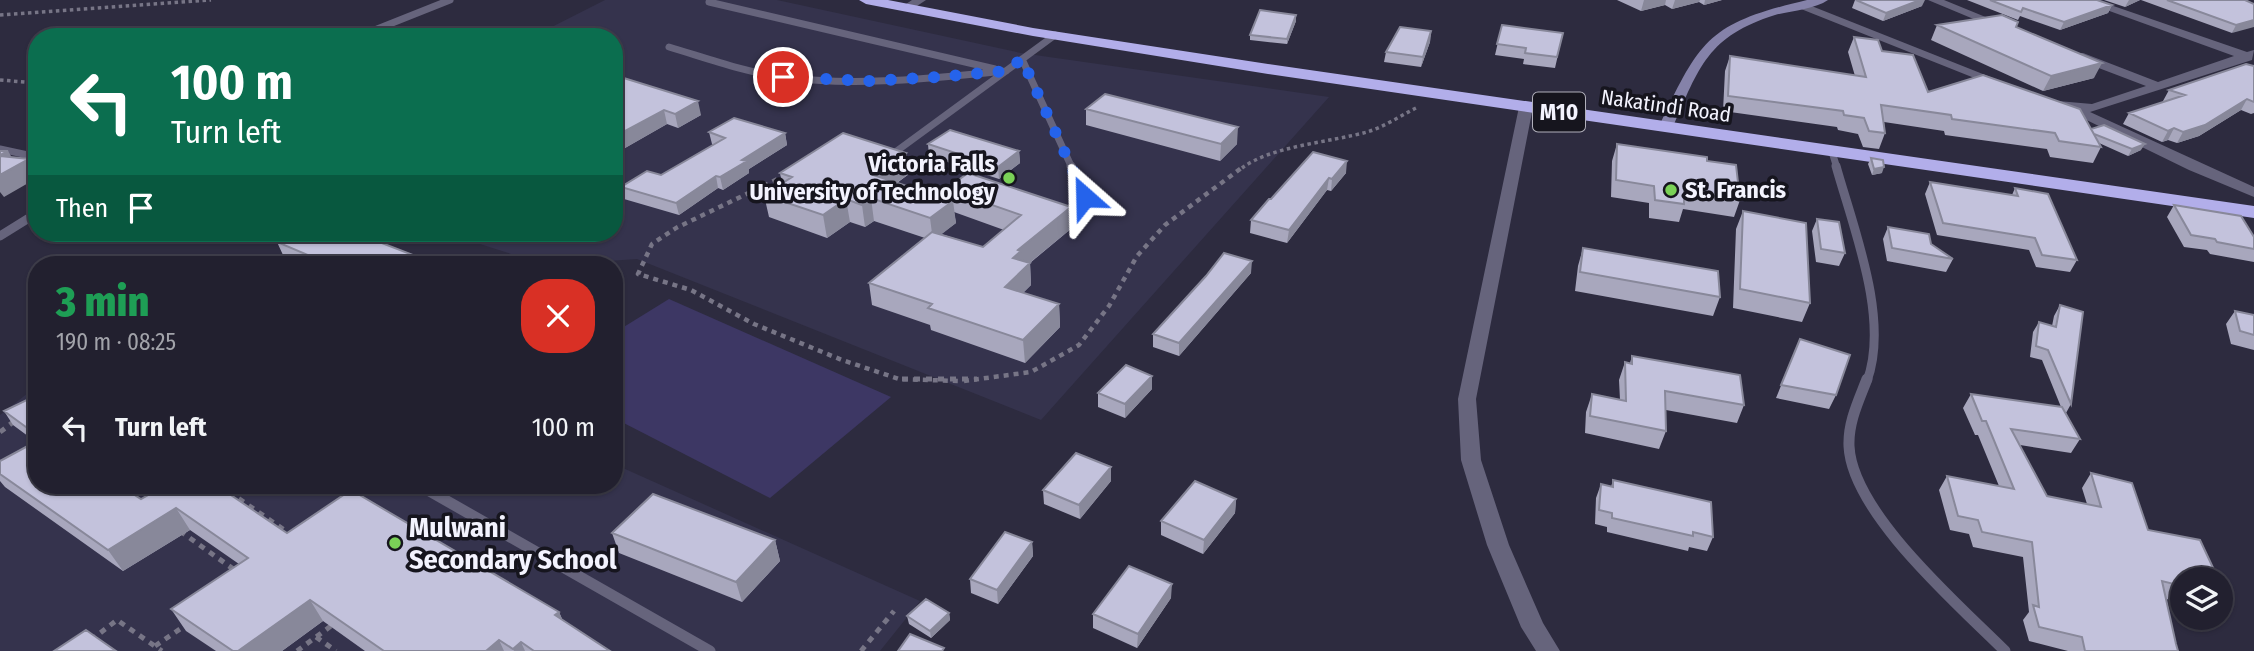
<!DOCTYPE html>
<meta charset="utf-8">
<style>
:root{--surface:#22202f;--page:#2a2837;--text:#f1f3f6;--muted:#a2a3aa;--line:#3f3e4b}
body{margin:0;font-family:"Fira Sans Condensed",sans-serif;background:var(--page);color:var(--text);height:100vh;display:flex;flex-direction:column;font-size:26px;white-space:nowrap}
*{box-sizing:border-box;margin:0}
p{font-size:23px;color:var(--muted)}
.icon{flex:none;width:38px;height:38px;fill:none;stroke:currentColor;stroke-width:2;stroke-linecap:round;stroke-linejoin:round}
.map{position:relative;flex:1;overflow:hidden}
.drawer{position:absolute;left:28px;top:256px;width:595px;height:238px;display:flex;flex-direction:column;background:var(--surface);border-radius:28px;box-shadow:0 2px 5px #0004,0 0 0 2px var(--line)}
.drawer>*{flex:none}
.top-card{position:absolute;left:28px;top:28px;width:595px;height:214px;border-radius:28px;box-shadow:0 2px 5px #0004,0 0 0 2px var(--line);background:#0b6e4f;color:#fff;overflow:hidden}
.tools{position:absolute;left:2170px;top:567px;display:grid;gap:14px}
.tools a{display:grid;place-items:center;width:63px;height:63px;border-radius:50%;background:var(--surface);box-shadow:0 2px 5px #0004,0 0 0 2px var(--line);font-size:35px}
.pin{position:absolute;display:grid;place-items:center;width:60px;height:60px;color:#fff;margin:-30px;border:4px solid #fff;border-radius:50%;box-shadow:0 2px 7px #0007}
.me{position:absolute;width:77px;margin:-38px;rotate:335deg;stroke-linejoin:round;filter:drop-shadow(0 0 5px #0008)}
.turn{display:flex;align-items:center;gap:24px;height:147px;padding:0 28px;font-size:32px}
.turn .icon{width:91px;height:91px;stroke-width:2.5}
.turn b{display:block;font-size:49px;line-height:60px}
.then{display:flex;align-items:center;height:66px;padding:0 28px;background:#0003;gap:14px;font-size:26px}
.round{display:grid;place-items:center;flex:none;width:74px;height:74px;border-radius:28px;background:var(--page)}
.summary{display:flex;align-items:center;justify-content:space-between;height:119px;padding:0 28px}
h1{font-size:42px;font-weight:800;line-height:52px;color:#1e9e55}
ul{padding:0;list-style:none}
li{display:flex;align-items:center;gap:21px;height:105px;padding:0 28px}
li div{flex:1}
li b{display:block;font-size:26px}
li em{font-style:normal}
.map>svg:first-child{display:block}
.built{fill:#35334d}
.green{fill:#3d3764}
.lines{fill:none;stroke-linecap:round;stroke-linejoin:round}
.path-far2{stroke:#777586;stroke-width:3.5;stroke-dasharray:3.5 3.5;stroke-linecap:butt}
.path-far1{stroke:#777586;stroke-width:4.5;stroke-dasharray:5 5;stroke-linecap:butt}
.path{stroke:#777586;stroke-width:5;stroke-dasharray:6 6;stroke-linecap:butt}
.lane-far2{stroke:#66647c;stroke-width:7}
.lane-far1{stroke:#66647c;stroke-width:9}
.lane{stroke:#66647c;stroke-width:11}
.street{fill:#66647c;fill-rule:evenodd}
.secondary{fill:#8582a9;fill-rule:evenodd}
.highway{fill:#b2aeea;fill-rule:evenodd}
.wall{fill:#a8a7bd;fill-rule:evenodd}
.shaded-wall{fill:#88889a}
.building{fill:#c3c2dc;stroke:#88889a;stroke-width:2}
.route{stroke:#2563eb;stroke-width:12;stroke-dasharray:0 21.6}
.poi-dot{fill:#7ad157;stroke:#16151e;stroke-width:2.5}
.labels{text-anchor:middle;stroke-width:7;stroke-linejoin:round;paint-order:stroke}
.far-street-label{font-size:21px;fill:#f3f3fe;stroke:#16151e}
.shield{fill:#16151e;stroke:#b1b0bb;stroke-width:2}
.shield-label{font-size:23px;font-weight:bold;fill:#f3f3fe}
.poi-label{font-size:24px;font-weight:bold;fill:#f3f3fe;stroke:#16151e;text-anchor:end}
.near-poi-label{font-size:28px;font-weight:bold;fill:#f3f3fe;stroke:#16151e;text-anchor:start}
</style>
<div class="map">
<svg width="2254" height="651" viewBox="0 0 2254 651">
<rect width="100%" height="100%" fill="#2d2b3f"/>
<path class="built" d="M605,0H777L1021,53L1329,97L1041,420L637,259L579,263L530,260L480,244L466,233H614V37H532Z
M37,386V485H614V464L920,601L880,651H0V415Z"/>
<path class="green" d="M669,299L891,397L770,498L614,418V333Z"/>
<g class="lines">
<path class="path-far2" d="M0,15L211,0
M0,80L37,83
M1242,168C1271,146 1331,142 1367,132C1384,127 1400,116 1416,108"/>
<path class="path-far1" d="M786,175L676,228L652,244L638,274L691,290L754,324L842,360L899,379L958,381
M964,381L1031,372L1079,345L1109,306L1137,256L1165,225L1244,166"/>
<path class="path" d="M902,379H977
M0,432L16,420
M219,485L290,534
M355,496L371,485
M180,531L236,571
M316,637L336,651
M91,640L117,620L162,651
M155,646L186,625
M297,651L335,623
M861,651L894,611"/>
<path class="lane-far2" d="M709,2L995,69
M357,37L450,0
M669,47C706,58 744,72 782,77C857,87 932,78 1006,71
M1022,59L1072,168
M0,149L37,157
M1832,152L1837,168
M894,153L1055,35"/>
<path class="lane-far1" d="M1071,166L1085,196
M1836,166C1853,227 1890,319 1867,381
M0,236L37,213"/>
<path class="lane" d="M1867,379C1859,400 1848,422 1849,446C1852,513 1959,605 2005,651
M419,485L710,651"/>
<path class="street" d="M912,0H926L911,10H903V6Z
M1928,0H1944L2010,27L2000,30Z
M2079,0H2096L2247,52L2254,50L2252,60L2090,112L2254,187V197L2189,170L2066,110L2053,108V102L2058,101L2092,104L2146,86L2075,59V53H2083L2158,82L2234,56Z
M1796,3H1804L2008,84L2002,88L1997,87L1796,7Z
M1526,103L1533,107L1476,399L1481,460L1509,545L1543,623L1560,651H1536L1521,627L1487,545L1461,460L1458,399L1519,107Z"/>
<path class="secondary" d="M1807,0H1828C1815,9 1791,11 1775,15C1708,36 1699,67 1673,127L1671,130H1661L1659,127C1700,38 1710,23 1807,0Z"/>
<path class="highway" d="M859,0H888L1033,28L1268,64L2254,206V218L1268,74L1033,36L866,4Z"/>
</g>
<path class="wall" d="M1617,0H1722L1704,5L1699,2L1672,9L1665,5L1641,11Z
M1855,0L1922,6L1883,21L1852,8Z
M1967,0H2097L2112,5L2108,13L2060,30L2020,16L2018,20Z
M2104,0H2140L2125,7Z
M2141,0H2245L2254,4L2232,33Z
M1296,15V21L1287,44L1250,40V35Z
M1502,25L1563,33L1555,68L1523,64L1524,59L1495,55Z
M1937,25L2016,27L2094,78L2043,91L1931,40Z
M1431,31L1430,42L1421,67L1384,62L1386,52Z
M1854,37L1882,51L1928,92L2091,129L2141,150L2128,156L2099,143L2101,147L2093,163L2050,157L2047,149L1945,135L1944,131L1884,122L1885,133L1879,149L1863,147L1858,134L1838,130L1837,127L1723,111L1725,71L1730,56L1855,76L1848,52Z
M2254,66V113L2251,114L2241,110L2199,136L2177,143L2168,140L2162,142L2123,124L2129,113L2165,101H2163L2169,90Z
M614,75L701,115L678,128L667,124L618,152L614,150Z
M1086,109L1237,144L1220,161L1086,125Z
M709,132L785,133L787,145L749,169V173L723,190L718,188L679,215L624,199L621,187L661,175L713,145L712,144Z
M928,144L1019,151L1020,163L999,179L929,156Z
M1617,144L1707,161L1740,200L1734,217L1683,209L1679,222L1649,218V203L1611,197L1612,161Z
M1313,152L1346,173L1331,191L1327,190L1287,243L1250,233L1251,220L1271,199Z
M906,153L909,174L897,183L947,199L946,189L1072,228L1030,263L1031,285L1023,293L1059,304L1060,327L1025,363L931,330L930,325L872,305L869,283L925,238L874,221L865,227L850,222L827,238L769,217L764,195L782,183L780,173ZM954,212L1004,230L983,247L941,234L956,223Z
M1871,158L1882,173L1872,175L1868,164Z
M1930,182L2012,195L2015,188L2077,260L2070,272L2036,267L2029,250L1937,235L1925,194Z
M2174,205L2254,237V262L2210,254L2207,250L2184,247L2167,217Z
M1743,211L1810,303L1802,322L1733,308L1736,229Z
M1817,219L1845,253L1839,266L1816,262L1812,231Z
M1888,227L1931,244L1953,259L1946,272L1887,261L1883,239Z
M277,242L418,257L421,264H305L283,255Z
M1583,248L1720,297L1713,316L1575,291L1578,266Z
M1251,273L1179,356L1153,347V334L1206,276Z
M2060,305L2083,312L2071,404L2066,413L2080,439L2071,453L2020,445L2047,496L2087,504L2082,488L2091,473L2132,483L2148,530L2200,540L2215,572L2220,573L2231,596L2221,609V579H2182V602L2166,599L2176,644L2178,651H2068L2029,641L2023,620L2029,612L2023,557L1973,547L1969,534L1950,530L1939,490L1947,476L1999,486L1978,435H1975L1963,408L1971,394L2061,407L2042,360L2030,357L2033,332L2039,322L2052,326L2054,316Z
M2235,311L2254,315V350L2231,344L2226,324Z
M1800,339L1836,395L1829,409L1776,398Z
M1632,356L1744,405L1737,423L1666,410V431L1659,449L1585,433L1586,412L1592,394L1620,400L1619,380L1625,362L1630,363Z
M1152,389L1125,418L1098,407V393Z
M37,395V485L141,499L287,533L559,612L563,621L610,651H365L323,621L282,651H216L186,631L171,609L239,564L190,530L123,571L5,487L0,481V461L36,442L13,425L4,411Z
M1613,480L1713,537L1707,551L1689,547L1688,551L1607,532V527L1595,524L1596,498L1601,484L1611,487Z
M1111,481L1080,519L1044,504L1043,490Z
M1236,499L1235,513L1203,554L1161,535V521Z
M612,533L775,540L780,561L742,602L619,553Z
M1032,542L1033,556L998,604L971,593L970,579Z
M1171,598L1137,648L1093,628V614Z
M949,613L950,620L931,638L909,624L907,616Z"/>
<path class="shaded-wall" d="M1644,0H1666L1665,5L1641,11Z
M1675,0H1700L1699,2L1672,9Z
M1705,0H1722L1704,5Z
M1920,0H1925L1922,6L1883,21L1886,13Z
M2129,0H2140L2125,7Z
M2112,5L2108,13L2060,30L2064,22Z
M1296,15V21L1287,44V39Z
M2254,20V27L2232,33L2236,25Z
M1431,31L1430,42L1421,67L1423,57Z
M2102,63L2094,78L2043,91L2051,76Z
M2247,99L2241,110L2199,136L2177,143L2183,132Z
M698,101L701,115L678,128L675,114Z
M664,110L667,124L618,152L614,137Z
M1238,127L1237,144L1220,161L1221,144Z
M2174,128L2168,140L2162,142L2168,131Z
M785,133L787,145L749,169V173L723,190L720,177L742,160Z
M2145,144L2141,150L2128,156L2132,149Z
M8,151L17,166L29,159L37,173V178L4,197L0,192V155Z
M1019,151L1020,163L999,179L998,167Z
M906,153L909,174L876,197L873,175Z
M1347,161L1346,173L1331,191L1332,179Z
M1884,167L1882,173L1872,175L1874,169Z
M716,176L718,188L679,215L676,203Z
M1329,178L1327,190L1287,243L1289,230Z
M871,198L874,221L865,227L862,205Z
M846,199L850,222L827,238L823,215Z
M953,201L956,223L933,241L930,218Z
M1071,207L1072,228L1022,269L1030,263L1031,285L1006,309L1005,287L1013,258L1018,250Z
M418,257L421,264H405Z
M1252,261L1251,273L1179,356V343Z
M1059,304L1060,327L1025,363L1023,340Z
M1152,376V389L1125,418V404Z
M1111,467V481L1080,519L1079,505Z
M1236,499L1235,513L1203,554L1204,540Z
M176,508L190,530L123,571L108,550Z
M775,540L780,561L742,602L736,582Z
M1032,542L1033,556L998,604L997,590Z
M1172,584L1171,598L1137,648L1138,634Z
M310,600L323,621L282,651H238Z
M559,612L568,633L555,615Z
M949,613L950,620L931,638L930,631Z
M499,640L504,651H486Z
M521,642L525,651H514L513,649Z"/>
<path class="building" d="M1856,0H1920L1886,13Z
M1990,0H2097L2112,5L2064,22L2023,8L2021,12Z
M2167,0H2245L2254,4V20L2236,25Z
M1260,10L1296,15L1287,39L1250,35Z
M2002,15L2018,22L2016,27L2102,63L2051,76L1937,25Z
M1502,25L1563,33L1557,57L1525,53L1526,48L1497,44Z
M1400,27L1431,31L1423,57L1386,52Z
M1854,37L1878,40L1882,51L1913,55L1928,92L1983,75L2080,109L2101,147L2059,141L2055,133L1952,119L1951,115L1881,105L1885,133L1869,131L1864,118L1844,115L1843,111L1728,96L1730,56L1866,77Z
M2246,64L2254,66V102L2247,99L2205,125L2183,132L2174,128L2168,131L2129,113L2185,95L2169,90Z
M614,75L698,101L675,114L664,110L614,137Z
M1105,94L1238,127L1221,144L1086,109Z
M734,118L785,133L742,160L747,161L720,177L716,176L676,203L621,187L647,171L661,175L725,138L709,132Z
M2104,125L2145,144L2132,149L2094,134L2091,129Z
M950,130L1019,151L998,167L928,144Z
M843,133L906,153L873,175L953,201L930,218L871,198L862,205L846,199L823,215L764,195L792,177L780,173Z
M1617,144L1707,157V161L1736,165L1740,200L1684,191V204L1655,200L1654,186L1616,180Z
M0,151H8L0,155Z
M1313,152L1347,161L1332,179L1329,178L1289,230L1251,220L1269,199H1271Z
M0,156L29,159L0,175Z
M1871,158L1883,160L1884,167L1874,169Z
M968,173L1071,207L1018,250L1021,251L1013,258L1030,263L1005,287L1059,304L1023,340L928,308L932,304L869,283L932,232L983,247L1021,215L946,189Z
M1930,182L2018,196L2015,188L2048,194L2077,260L2042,255L2035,238L1943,223Z
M2174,205L2241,216L2254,237V249L2217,242L2215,239L2191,235Z
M1743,211L1806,223L1810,303L1740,289Z
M1817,219L1839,222L1845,253L1821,249Z
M1888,227L1929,234L1931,244L1953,259L1892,248Z
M296,233H356L418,257L405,264H329L277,242Z
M1583,248L1718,271L1720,297L1580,272Z
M1224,253L1252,261L1179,343L1153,334L1206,276Z
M2060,305L2083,312L2071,404L2048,350L2036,346L2039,322L2056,327Z
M2235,311L2254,315V335L2240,331Z
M1800,339L1850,355L1836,395L1781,385Z
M1632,356L1740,375L1744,405L1665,391L1666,431L1590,416L1592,394L1626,401L1625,362L1632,364Z
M1126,365L1152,376L1125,404L1098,393Z
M1971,394L2062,407L2080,439L2011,429L2047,496L2101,507L2091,473L2132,483L2148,530L2200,540L2215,572L2220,573L2231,596L2221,594V579H2182V586L2162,581L2176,644L2178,651H2085L2082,637L2039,627L2033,605L2039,607L2032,542L1982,532L1978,520L1958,516L1947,476L2014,489L1986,421H1982Z
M37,395V435L4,411Z
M37,441V485H119L141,499L166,485H216L287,533L351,490L559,612L555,615L610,651H534L521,642L513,649L499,640L486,651H384L310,600L238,651H233L171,609L248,558L176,508L108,550L0,474V461Z
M1076,453L1111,467L1079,505L1043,490Z
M1613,480L1711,502L1713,537L1693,532V536L1612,518V513L1599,510L1601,484L1613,487Z
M1195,481L1236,499L1204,540L1161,521Z
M653,494L775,540L736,582L612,533Z
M1005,532L1032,542L997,590L970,579Z
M1129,566L1172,584L1138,634L1093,614Z
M926,599L949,613L930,631L907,616Z
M86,630L116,651H54Z
M910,634L944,648L942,651H898Z"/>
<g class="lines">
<path class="route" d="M783,77L870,81L939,77L1006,71L1022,59L1085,197"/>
</g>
<g class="poi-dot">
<circle cx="1009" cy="178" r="7"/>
<circle cx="1671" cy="190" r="7"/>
<circle cx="395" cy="543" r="7"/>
</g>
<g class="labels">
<g class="far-street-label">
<text transform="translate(1666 106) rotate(8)" y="7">Nakatindi Road</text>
</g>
<rect class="shield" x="1533" y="92.5" width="52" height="39" rx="5"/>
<g class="shield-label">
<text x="1559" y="120">M10</text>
</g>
<g class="poi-label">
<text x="995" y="172">Victoria Falls<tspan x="995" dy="28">University of Technology</tspan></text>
<text x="1685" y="198" text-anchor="start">St. Francis</text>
</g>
<g class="near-poi-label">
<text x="409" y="537">Mulwani<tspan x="409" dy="32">Secondary School</tspan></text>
</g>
</g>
</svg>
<div class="tools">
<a><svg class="icon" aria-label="layers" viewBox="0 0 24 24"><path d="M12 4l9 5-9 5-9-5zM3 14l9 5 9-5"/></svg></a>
</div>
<div class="pin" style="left:783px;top:77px;background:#d93025"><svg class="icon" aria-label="arrive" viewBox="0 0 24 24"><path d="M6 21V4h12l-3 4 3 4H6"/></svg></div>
<svg class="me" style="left:1085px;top:197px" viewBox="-20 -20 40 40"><path d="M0-17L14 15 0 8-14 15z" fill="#2563eb" stroke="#fff" stroke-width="4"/></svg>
<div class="top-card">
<div class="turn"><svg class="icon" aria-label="left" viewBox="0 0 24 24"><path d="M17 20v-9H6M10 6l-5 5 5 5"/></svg><div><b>100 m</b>Turn left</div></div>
<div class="then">Then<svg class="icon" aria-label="arrive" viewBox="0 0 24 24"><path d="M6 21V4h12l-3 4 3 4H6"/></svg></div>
</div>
<section class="drawer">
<div class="summary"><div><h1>3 min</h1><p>190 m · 08:25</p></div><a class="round" style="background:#d93025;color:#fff"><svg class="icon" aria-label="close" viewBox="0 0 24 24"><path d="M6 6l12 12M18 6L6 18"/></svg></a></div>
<ul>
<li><svg class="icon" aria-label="left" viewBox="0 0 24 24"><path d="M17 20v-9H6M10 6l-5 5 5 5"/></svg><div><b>Turn left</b></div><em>100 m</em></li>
</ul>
</section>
</div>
